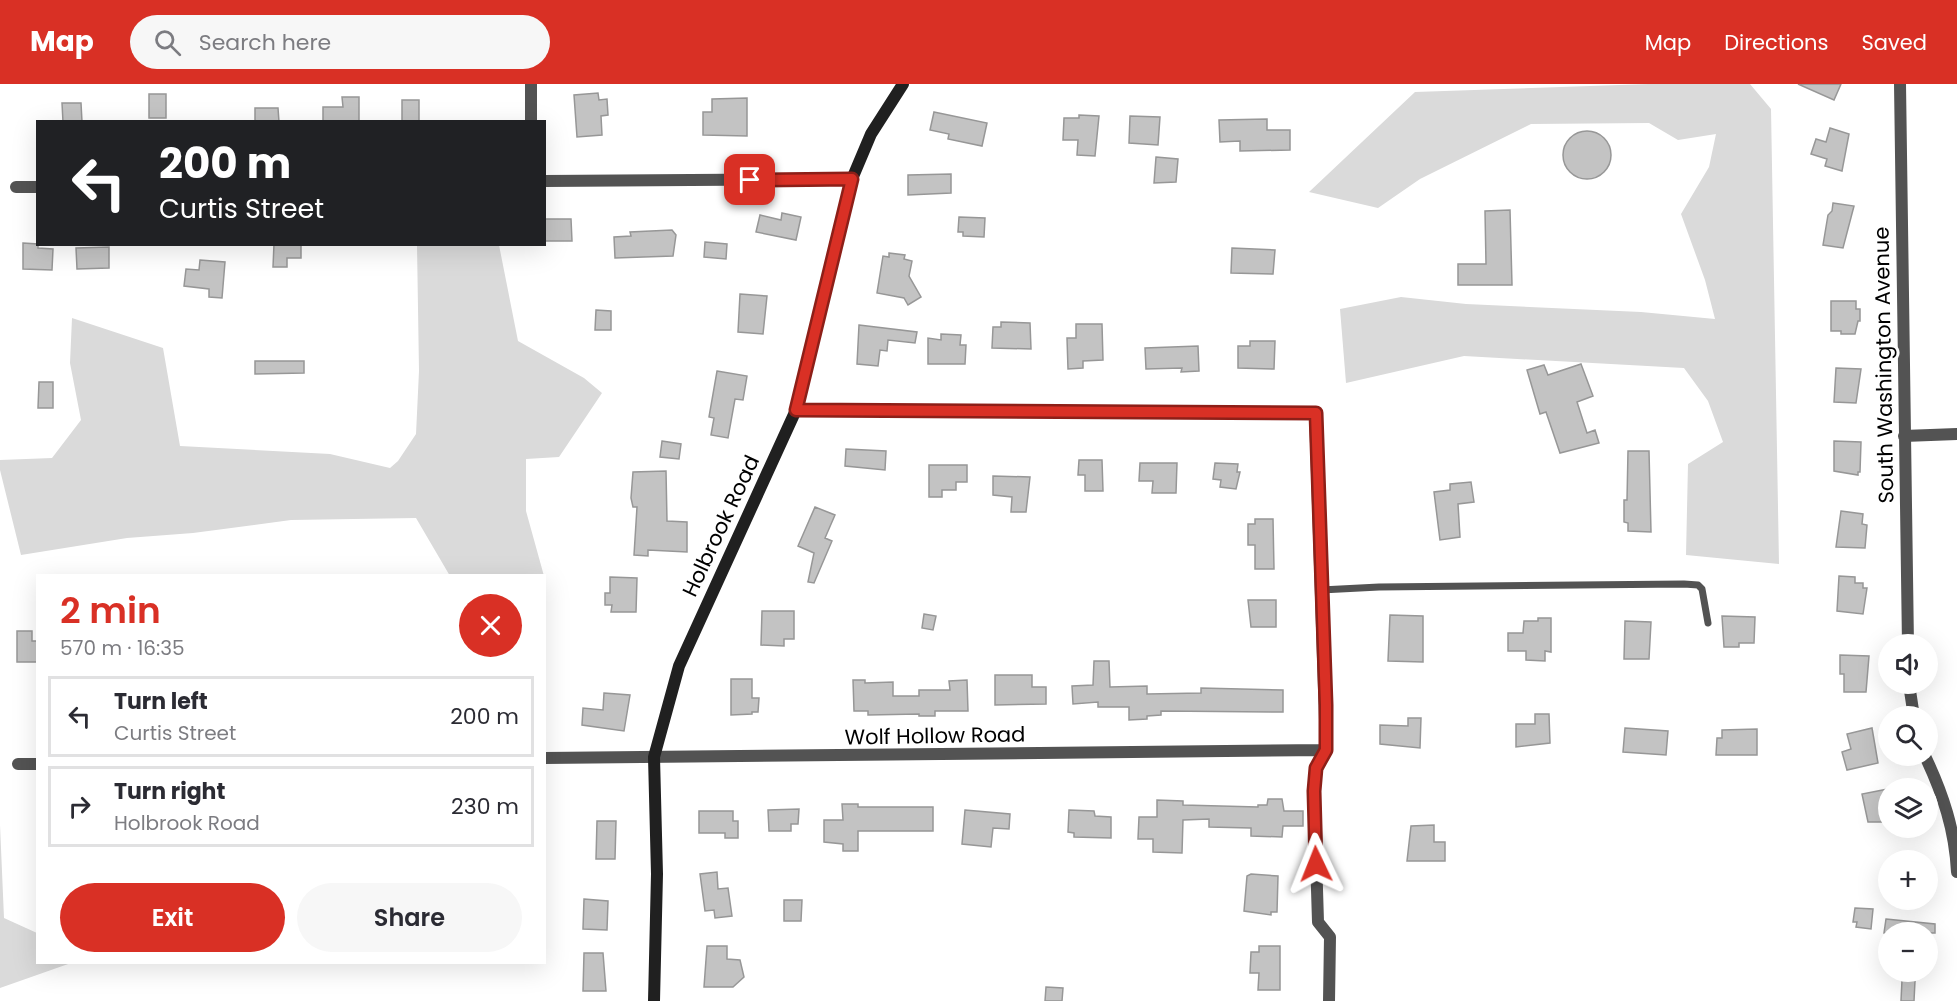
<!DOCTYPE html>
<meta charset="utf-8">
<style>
:root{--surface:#fff;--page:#f7f7f7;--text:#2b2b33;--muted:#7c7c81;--line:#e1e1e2;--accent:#d93025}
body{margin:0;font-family:Poppins,sans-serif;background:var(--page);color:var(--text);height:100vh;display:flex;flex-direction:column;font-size:22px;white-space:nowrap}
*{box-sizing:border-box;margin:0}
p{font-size:20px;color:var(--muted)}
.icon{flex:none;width:33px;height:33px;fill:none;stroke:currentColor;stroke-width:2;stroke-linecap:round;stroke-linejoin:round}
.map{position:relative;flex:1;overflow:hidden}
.panel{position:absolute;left:36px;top:490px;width:510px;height:390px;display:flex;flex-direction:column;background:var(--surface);border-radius:0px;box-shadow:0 6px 24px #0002}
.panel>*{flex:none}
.guide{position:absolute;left:36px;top:36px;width:510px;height:126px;border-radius:0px;box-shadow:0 6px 24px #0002;background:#202124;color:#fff;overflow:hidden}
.fabs{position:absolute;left:1878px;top:550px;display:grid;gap:12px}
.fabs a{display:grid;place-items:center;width:60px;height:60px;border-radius:50%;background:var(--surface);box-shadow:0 6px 24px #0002;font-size:30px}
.pin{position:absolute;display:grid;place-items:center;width:51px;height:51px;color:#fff;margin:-26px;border-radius:12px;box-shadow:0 3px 9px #0006}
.me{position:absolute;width:66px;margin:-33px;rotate:358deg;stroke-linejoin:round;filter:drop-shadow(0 0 4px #0008)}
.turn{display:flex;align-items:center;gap:21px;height:126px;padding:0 24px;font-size:27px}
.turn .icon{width:78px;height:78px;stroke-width:2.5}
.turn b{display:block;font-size:42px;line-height:51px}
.round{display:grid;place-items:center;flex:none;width:63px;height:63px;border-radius:32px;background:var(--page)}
.summary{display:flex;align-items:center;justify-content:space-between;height:102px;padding:0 24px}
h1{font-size:36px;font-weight:600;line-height:45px;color:var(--accent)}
.button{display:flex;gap:12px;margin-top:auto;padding:12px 24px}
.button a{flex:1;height:69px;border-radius:36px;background:var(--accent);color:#fff;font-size:24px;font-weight:600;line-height:69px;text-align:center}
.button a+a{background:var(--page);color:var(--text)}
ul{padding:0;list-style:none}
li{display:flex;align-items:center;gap:18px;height:81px;margin:0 12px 9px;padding:0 12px;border:3px solid var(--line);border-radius:0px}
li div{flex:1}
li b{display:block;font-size:22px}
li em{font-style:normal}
header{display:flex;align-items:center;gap:36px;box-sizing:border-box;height:84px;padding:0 30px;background:var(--accent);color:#fff}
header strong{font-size:28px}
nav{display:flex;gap:33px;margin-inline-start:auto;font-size:21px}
.search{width:420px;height:54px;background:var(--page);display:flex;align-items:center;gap:15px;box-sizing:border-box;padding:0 21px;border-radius:33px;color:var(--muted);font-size:22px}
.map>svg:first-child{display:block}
.green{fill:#dadada}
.building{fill:#c3c3c3;stroke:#979797;stroke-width:1.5}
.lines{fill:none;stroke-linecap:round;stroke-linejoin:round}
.lane{stroke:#535353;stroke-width:7}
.street{stroke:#535353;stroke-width:12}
.secondary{stroke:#202020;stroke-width:12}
.route-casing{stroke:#8d1f18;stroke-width:15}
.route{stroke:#d93025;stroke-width:10}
.labels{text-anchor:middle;stroke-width:6;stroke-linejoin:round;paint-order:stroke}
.street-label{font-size:21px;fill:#000;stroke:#fff}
</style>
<header>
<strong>Map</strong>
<div class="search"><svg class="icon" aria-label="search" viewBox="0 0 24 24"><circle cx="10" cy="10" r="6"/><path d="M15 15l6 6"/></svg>Search here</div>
<nav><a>Map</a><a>Directions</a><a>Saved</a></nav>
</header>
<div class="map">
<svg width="1957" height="917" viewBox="0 0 1957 917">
<rect width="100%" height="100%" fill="#fff"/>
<path class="green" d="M1649,0H1750L1771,25L1779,480L1686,471L1688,380L1723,358L1708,317L1684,284L1464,272L1346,299L1340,225L1401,213L1466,220L1641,228L1715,235L1705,196L1681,130L1709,83L1716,50L1678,56L1649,39L1531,40L1420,95L1378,124L1309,108L1415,8Z
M417,161H499L518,257L584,294L602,309L559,373L526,375V427L544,492H450L416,434L291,436L193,449L127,454L21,471L0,386V376L52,374L81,336L70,279L72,234L163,264L180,362L330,370L390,384L398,377L416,350L419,287Z
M0,741L4,834L37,849L38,879H71L0,904Z"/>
<path class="building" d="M1798,0H1841L1834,16Z
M598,9L599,16L607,15L608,31L601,32L602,51L577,53L574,11Z
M149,10H166V34H149Z
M342,13H359V38H323V23H343Z
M747,14V52L703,51V28H712V15Z
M402,16H419V38H402Z
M62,19H81L82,38H63Z
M255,24H278L279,38H255Z
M934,28L987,39L982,62L948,55L949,50L930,46Z
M1079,31L1099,32L1095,72L1077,71L1078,56H1063L1064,34H1079Z
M1130,32L1160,33L1158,61L1129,59Z
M1267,35V46H1290V66L1240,67V57L1220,58L1219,36Z
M1830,44L1849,50L1842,87L1825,82L1827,75L1811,70L1816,55L1826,58Z
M1563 71a24 24 0 1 1 48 0a24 24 0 1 1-48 0Z
M1156,73L1178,75L1176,98L1154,99Z
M951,90V109L908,111V91Z
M1833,119L1854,122L1843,164L1823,161L1828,131L1832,127Z
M1510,126L1512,201H1458V180H1486L1485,127Z
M782,129L801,133L796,156L756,148L760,131L781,136Z
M959,133L985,134L984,153L963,152V148H958Z
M544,135H571L572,157H544Z
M672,146L676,151L673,172L615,174L614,153L631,152L630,148Z
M705,158L727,160L726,175L704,173Z
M23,159L38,160V164L53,165L52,186L23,185Z
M274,160H301V174H287V183H273Z
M109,163V184L77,185L76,164Z
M1232,164L1275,166L1273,190L1231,189Z
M889,169L905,171L904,175L912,177L909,192L921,213L908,221L904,214L877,209L883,172L889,173Z
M200,176L225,178L222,214L209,213V205L184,202L186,185L199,186Z
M740,210L767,212L763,250L738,248Z
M1831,217H1856V225H1860V237H1858L1855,250H1841V247H1831Z
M596,226L611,227V246H595Z
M1001,238L1030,239L1031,265L992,264L993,243H1001Z
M1076,240H1102L1103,276L1083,277V284L1068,285L1067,254H1076Z
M859,241L917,248L915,259L888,256L887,267L880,266L878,282L857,280Z
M941,250L961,251L960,261H966L965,280H928V254L941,256Z
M1250,257H1275L1274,285L1238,284V262H1250Z
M1198,262L1199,287L1181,288L1182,284L1146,285L1145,264Z
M255,277H304V289L255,290Z
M1581,280L1593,312L1577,318L1587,349L1595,346L1599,359L1560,369L1546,328L1540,330L1527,286L1544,281L1548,291Z
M1836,284L1861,285L1856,319L1834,318Z
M717,287L747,292L743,316L735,315L728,354L711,351L714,334L709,333Z
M39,298H53V324H38Z
M662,357L681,360L679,375L660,373Z
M1834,357L1861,358L1860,388H1858V391L1834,387Z
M846,365L886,367L885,386L845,382Z
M1628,367H1649L1651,448L1628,447V439L1624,438V416H1627Z
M1079,376H1102L1103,407H1085V391H1078Z
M1140,379H1177L1176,409H1152L1153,397H1139Z
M1215,379L1238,380L1237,388H1240L1236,405L1220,403L1221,396L1213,395Z
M929,381H967V398H956V406H942V413H929Z
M666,387L667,437L687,438V468L648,466V472L634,471L637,423H633L631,414L633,388Z
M993,392L1030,393L1026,428H1011L1012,413L993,411Z
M1471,398L1474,418L1458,420L1460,453L1440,456L1434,408L1450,406V400Z
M815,423L835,431L825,454L832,457L814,499L808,498L814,469L798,462Z
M1841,427L1863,430L1862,440L1867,441L1865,464L1836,463Z
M1255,435H1273L1274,485H1255V461H1248V440H1255Z
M1839,492L1855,493V499H1863V504H1867L1863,530L1837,527Z
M610,493L637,494L636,528H611L612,521H605V509H610Z
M1248,516H1276V543H1251Z
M762,527H794V555H784V562L761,561Z
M924,530L936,532L933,546L922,544Z
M1390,531L1423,532V578L1388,577Z
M1722,532L1755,533L1754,559H1739V563H1724Z
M1538,534H1551V568L1545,567V577L1526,576V567H1508V549H1523L1524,537H1538Z
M1625,537L1651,538L1649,575H1624Z
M17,547H32V557H38V578H17Z
M1840,571L1869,572L1866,608H1844V590H1840Z
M1094,577H1109L1110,603L1147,602V610L1201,609V604L1283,606V628L1161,627V631L1147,632V635L1129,636V623H1098V618L1073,620L1072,602L1093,601Z
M995,591H1032V603H1046V620L995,621Z
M731,595H752V614H759L758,628H752V630L731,631Z
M853,596H865V599L893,598V612H919V606H950L949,597L967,596L968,627H935V632H919V630L868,631V627H854Z
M604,609L630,611L624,647L582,641L583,624L603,626Z
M1535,630H1549L1550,659L1516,663V640H1535Z
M1408,634H1421L1420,664L1380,660V641L1408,642Z
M1625,644L1668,647L1666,671L1623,668Z
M1872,644L1878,679L1847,686L1842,668L1851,665L1847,650Z
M1757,645V671H1716L1717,654H1722V646Z
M1888,705V738H1868L1862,710Z
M1268,715H1282L1284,727H1303V742H1283L1282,753L1251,752V744L1209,743V735L1183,736L1182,769L1153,768V755H1138L1139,733H1157V716L1183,717V721L1258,723V721H1267Z
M842,720H858V723H933V747H858V767H843V760L824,758V736H843Z
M799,725L798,740H791V747H769L768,726Z
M965,726L1010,730L1009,745L993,744L991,763L962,760Z
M1069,726L1094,727L1095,732L1111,733V754L1074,753V749L1068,748Z
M699,727H733V737H738V754H725V749H699Z
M597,737H616L615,775H596Z
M1434,741V758H1445V777H1407L1411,742Z
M717,788L718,805L728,804L732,832L715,834L714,826L705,827L700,790Z
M1251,790L1278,792L1277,828H1271V831L1244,827L1247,792Z
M584,815L608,817L607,846L583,845Z
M784,816H802L801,837H784Z
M1855,824L1873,825L1871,845L1856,843L1857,838H1853Z
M1886,835L1935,840V849H1884Z
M707,862H727V875L740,876L744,893L733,903H704Z
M1259,862H1280V906H1258L1259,889H1250L1251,868H1259Z
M584,869H603L606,907H583Z
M1902,896L1915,897L1914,917H1901Z
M1046,903L1063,904L1062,917H1045Z"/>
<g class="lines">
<path class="lane" d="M1321,506L1379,503L1684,500L1698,501L1702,505L1708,539"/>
<path class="street" d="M531,0V38
M1900,0L1908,561
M544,97L852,95
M16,103H38
M796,326L1315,329L1326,666L1316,684L1314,707L1318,838L1330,853L1329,917
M1904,352L1957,350
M1909,600L1914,633
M1925,672C1943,710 1955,746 1957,788
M544,674L1326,666
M18,680H38"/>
<path class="secondary" d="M654,917L657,790L654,673L679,582L796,326L852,95L871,50L903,0"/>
</g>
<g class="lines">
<defs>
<path id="route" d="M750,96L852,95L796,326L1316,329L1326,621V666L1316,684L1314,707L1316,780"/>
</defs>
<use href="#route" class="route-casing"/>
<use href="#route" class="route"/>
</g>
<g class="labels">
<g class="street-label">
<text transform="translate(1884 281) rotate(-91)" y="7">South Washington Avenue</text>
<text transform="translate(721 442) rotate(-65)" y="7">Holbrook Road</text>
<text transform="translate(935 652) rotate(-1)" y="7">Wolf Hollow Road</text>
</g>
</g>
</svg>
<div class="fabs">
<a><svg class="icon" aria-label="sound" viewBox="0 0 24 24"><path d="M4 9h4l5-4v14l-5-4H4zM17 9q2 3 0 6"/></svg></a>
<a><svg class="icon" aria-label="search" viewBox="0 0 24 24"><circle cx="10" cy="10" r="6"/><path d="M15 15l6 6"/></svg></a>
<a><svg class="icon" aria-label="layers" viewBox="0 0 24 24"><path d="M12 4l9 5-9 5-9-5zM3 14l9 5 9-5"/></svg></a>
<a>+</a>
<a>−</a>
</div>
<div class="pin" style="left:750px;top:96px;background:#d93025"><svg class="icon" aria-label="arrive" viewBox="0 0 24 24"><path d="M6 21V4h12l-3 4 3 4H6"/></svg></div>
<svg class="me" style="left:1316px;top:780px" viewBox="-20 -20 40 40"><path d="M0-17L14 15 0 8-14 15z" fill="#d93025" stroke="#fff" stroke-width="4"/></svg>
<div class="guide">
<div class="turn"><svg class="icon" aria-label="left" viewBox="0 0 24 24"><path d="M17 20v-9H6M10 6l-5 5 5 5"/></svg><div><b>200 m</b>Curtis Street</div></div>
</div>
<section class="panel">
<div class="summary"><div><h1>2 min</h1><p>570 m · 16:35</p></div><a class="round" style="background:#d93025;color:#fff"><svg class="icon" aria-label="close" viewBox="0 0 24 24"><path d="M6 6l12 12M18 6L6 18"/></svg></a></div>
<ul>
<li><svg class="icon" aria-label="left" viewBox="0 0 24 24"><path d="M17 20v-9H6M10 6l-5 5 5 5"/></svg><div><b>Turn left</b><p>Curtis Street</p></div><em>200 m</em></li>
<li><svg class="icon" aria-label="right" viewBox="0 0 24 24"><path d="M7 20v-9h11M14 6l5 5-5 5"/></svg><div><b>Turn right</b><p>Holbrook Road</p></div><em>230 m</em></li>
</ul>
<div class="button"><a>Exit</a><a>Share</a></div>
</section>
</div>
